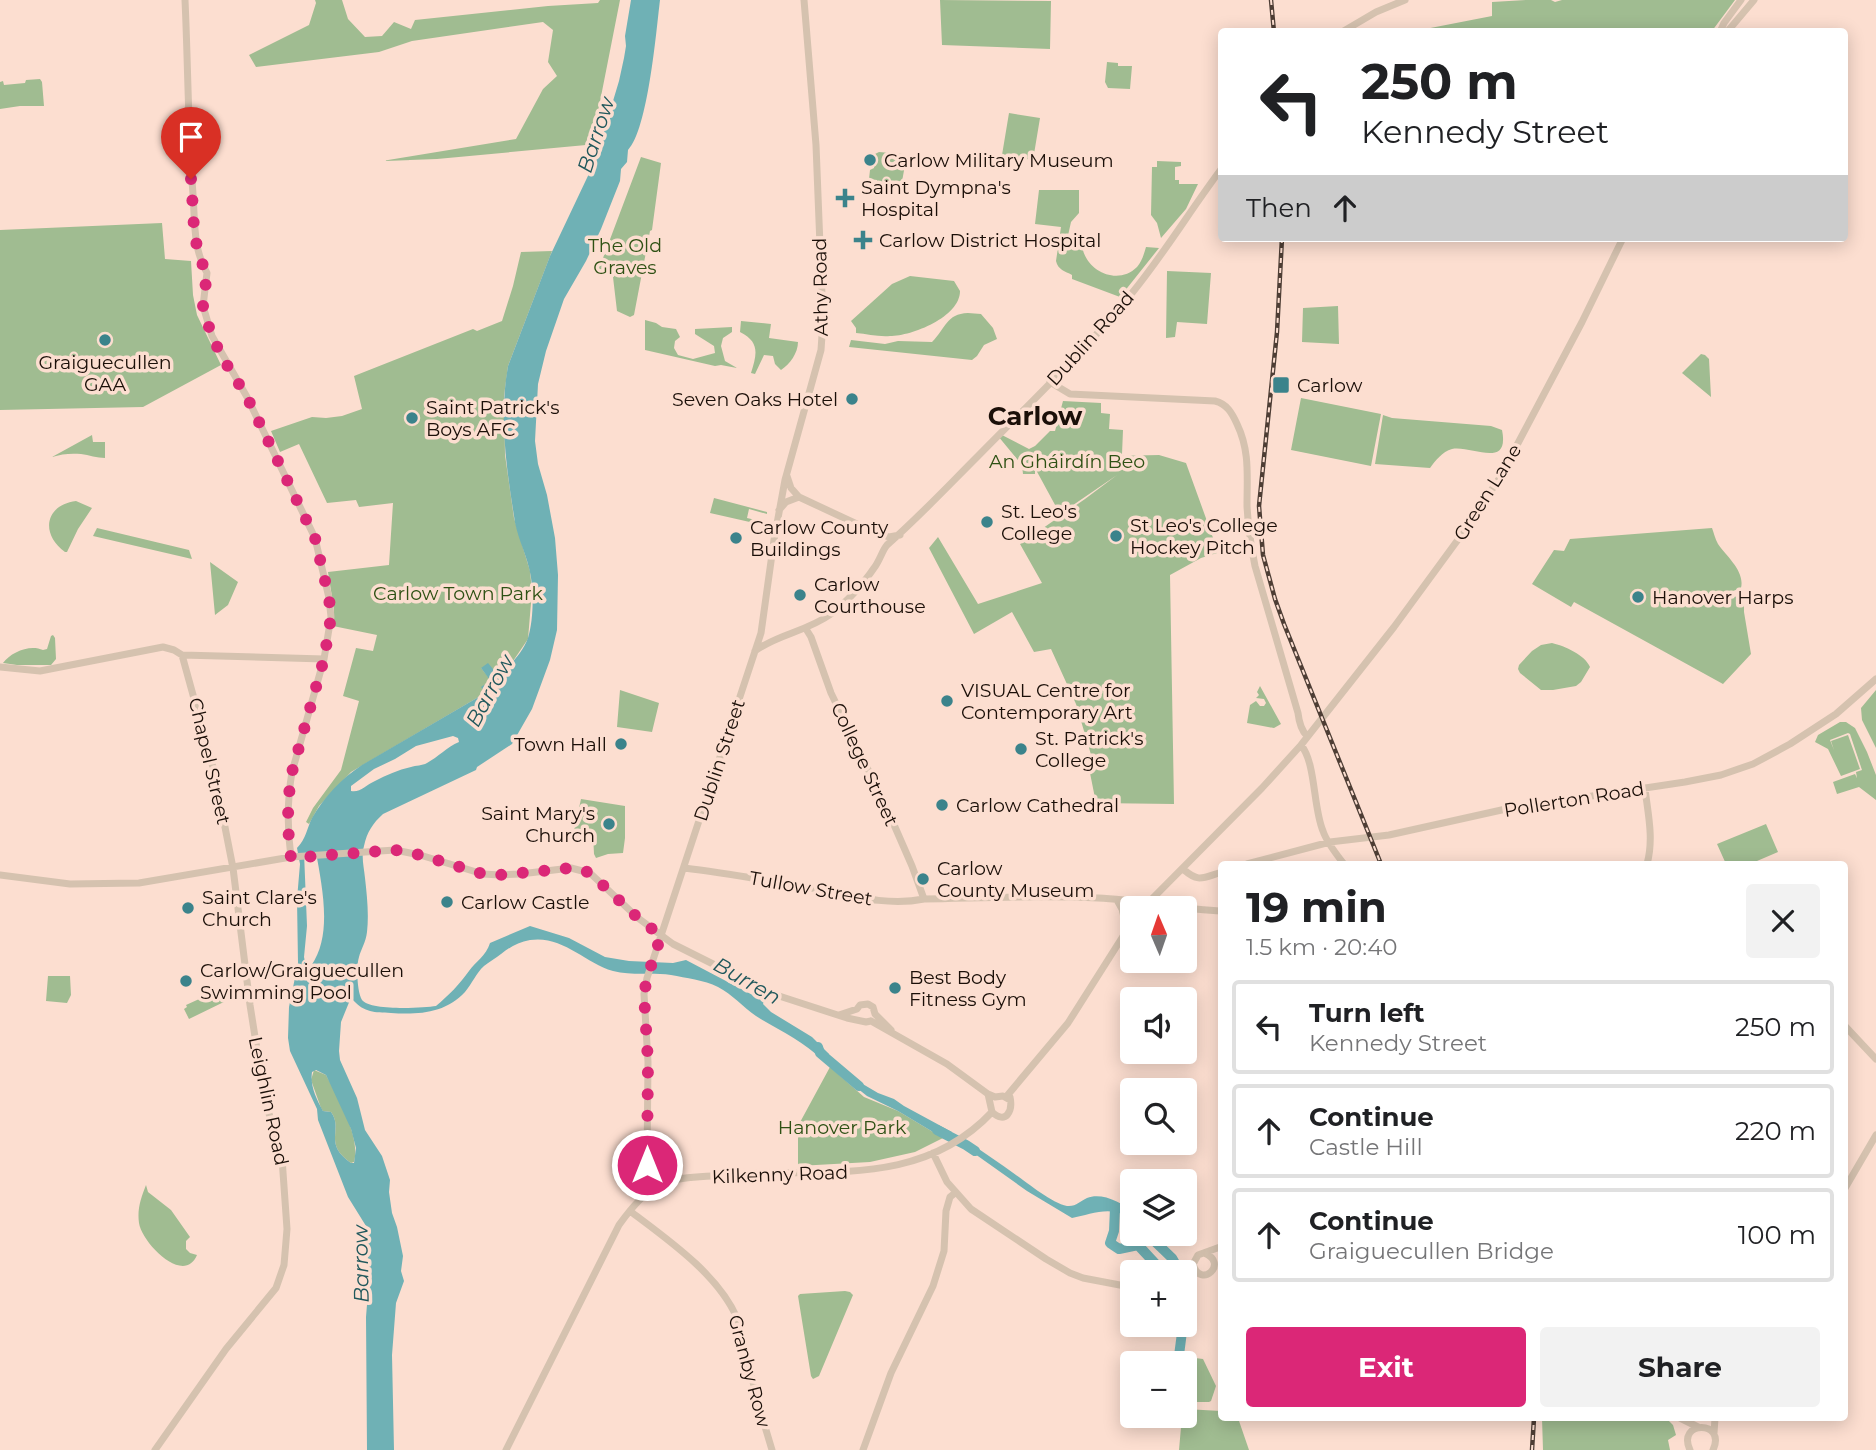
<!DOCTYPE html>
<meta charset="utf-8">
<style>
:root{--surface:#fff;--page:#f2f2f2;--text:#202124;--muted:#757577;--line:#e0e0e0;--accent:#db2777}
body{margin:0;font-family:Montserrat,sans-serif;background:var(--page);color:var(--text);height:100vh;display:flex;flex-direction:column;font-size:26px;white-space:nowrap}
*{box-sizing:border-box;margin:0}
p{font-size:23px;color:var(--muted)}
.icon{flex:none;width:38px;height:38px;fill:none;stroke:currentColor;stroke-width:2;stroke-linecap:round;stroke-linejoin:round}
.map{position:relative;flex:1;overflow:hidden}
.panel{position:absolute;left:1218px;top:861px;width:630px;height:560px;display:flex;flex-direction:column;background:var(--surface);border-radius:7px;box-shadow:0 4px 18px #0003}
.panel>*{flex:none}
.guide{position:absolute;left:1218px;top:28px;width:630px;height:214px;border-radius:7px;box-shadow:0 4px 18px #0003;background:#fff;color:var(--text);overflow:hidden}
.needle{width:46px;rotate:358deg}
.tools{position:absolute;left:1120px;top:896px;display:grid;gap:14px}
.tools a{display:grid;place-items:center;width:77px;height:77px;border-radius:7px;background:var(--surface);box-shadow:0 4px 18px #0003;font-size:35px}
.pin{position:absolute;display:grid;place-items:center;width:60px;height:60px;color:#fff;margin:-72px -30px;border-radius:50% 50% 50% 0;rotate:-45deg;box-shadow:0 0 7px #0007}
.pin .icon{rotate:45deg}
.me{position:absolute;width:77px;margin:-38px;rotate:0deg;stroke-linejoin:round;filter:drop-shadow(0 0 5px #0008)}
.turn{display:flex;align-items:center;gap:24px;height:147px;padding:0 28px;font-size:32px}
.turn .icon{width:91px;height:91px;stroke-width:2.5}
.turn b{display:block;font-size:49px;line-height:60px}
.then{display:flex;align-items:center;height:66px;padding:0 28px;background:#0003;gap:14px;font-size:26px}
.round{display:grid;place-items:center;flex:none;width:74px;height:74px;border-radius:7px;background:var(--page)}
.headline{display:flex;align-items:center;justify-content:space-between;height:119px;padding:0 28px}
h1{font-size:42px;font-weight:700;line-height:52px}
.primary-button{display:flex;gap:14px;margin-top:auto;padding:14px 28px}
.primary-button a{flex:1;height:80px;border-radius:7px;background:var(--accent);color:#fff;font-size:28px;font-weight:700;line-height:80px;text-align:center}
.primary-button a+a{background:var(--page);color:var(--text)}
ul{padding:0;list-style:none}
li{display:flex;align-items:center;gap:21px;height:94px;margin:0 14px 10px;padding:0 14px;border:4px solid var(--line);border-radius:7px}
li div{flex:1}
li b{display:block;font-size:26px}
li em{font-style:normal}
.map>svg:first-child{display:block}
.green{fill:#a0bc91}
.water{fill:#6fb1b5;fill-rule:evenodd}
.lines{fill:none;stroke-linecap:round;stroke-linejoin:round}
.river{stroke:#6fb1b5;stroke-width:10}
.secondary{stroke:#d5c2af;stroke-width:7}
.rail-casing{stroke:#4e3e35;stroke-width:4.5}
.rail{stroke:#fcded0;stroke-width:2;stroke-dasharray:5;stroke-linecap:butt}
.route{stroke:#db2777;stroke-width:12;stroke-dasharray:0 21.6}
.poi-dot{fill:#3b838b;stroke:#fcded0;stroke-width:2.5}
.labels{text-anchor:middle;stroke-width:7;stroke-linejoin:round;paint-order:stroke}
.poi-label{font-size:19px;fill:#1b0f08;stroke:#fcded0;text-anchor:start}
.park-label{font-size:19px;fill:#2e5114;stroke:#fcded0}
.street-label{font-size:19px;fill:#1b0f08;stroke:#fcded0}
.water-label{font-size:21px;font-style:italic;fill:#20585c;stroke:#fcded0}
.district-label{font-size:26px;font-weight:bold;fill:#1b0f08;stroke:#fcded0}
</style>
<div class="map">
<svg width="1876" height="1450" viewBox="0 0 1876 1450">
<rect width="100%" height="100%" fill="#fcded0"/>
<path class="green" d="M315,0H342L348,19L365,37L382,36L394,22L411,29L415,20L548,6L598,3L600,0H620L594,132L586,145L437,159L382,161L516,139L543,89L557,76L548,62L553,30L543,22L412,41L379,52L256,67L249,55L309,25L316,3Z
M940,0L1051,1L1050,49L942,45Z
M1526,0H1551L1555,2L1562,0H1735L1712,31H1415L1492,16V2Z
M1107,62L1118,63V66H1132L1130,89L1108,88L1105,82Z
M40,79L42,82L44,106H20L0,109V82L3,81L4,85L25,83L26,80Z
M1009,113L1040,118L1033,160L1002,155Z
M879,152L902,154L901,164L905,165L901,187C893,190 886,195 877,190V180L869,179L870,170L874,168L875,154Z
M641,157L661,163L652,230L650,231L634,315L630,317L617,311L613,277L596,272L603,258Z
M1157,161L1181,162V166L1175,167V180H1179V184H1198L1186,209L1161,238L1157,223L1151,215L1152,167H1157Z
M1039,190H1079V213L1071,222L1067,240L1076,242L1077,239L1082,240C1080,268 1116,288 1137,267C1142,261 1144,254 1146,247L1159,248L1120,297L1072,279V275C1065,271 1058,270 1056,261L1061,227L1035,224Z
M162,223L165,259L191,261L193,295L197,315L221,365L143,407L0,410V230Z
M552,251L508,366L504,396L505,455L514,518L530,571L532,591L528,639L509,667L498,675L481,668L490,679L497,682L489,689L482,687L486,692L482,695L351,772L319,806L309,824L306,822L313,808L341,770L359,701L343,696L356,648L373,651L377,635L333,626L334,609L328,572L389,565L393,503L359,507L356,500L327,503L299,444L280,452L271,431L312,417L326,418L342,416L362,409L354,376L473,329L477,331L502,321L513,286L521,252Z
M1167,271L1211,273L1207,324L1177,322L1175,337L1166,338Z
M910,276L954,281L960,291C960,317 912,336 890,336C879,337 867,334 856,333V328L851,321L892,284Z
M1338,306L1339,344L1302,342L1303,308Z
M968,313L981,314L993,328L997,339L984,345L977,356L972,360L849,347L851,340L885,344L898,341L932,342C946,328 946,314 968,313Z
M645,320L656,323L662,327L676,329L680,337L675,341L674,348L678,355L693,359L715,353L714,346L695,334V329L732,327V332L723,338L721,346L725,361L737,368L721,365L715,366L645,350Z
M741,321L771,324L769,338L798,342C798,353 790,364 781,370L775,364L773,356L764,355L755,374L751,373C757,354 760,342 740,332Z
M1701,354L1705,355L1709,359L1711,397L1682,373Z
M1301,398L1381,414L1371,466L1291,450Z
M1063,401L1101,403V413L1110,414L1109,429L1123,430L1122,454L1114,456L1159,455L1186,463L1216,546L1217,553L1201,558L1170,575L1174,804L1096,803L1090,773L1092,758L1076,704L1051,649L1034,652L1012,612L974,634L929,548L938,537L978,604L1042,583L1020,544L1085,499L1117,475L1060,514L1035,468V474H1023L1022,465L998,436L1000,434L1029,449L1035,446L1050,431H1055Z
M1383,415L1392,418L1491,426L1502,430C1510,470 1471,445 1452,449C1442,452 1436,460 1430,468L1375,464Z
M92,435L93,442H105V458C97,458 89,455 81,454C71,453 61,454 52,457Z
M714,498L767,512V514L749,509L747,518L764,522L763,525L710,513Z
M76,501L92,508L78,529L67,552H65C40,534 45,505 76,501Z
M97,528L189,550L192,559L93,536Z
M1712,528C1714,533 1715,539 1718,544C1727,557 1745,571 1741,588L1733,591L1732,597L1743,596L1744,598V612L1751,654L1723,684L1574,602L1571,607L1532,584L1554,550L1564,551L1570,539Z
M210,562L238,582L228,605L215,615Z
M53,635L55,638L56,659L51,665H17L3,663C11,652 30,644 43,650L47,649L51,636Z
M1552,643C1565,646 1585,655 1590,667L1581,682L1576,686L1553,690H1541L1520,673L1518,669L1519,665L1532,651L1541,645Z
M1260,686L1281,724L1274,728L1247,723L1250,705L1256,701L1260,706H1264L1266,703L1264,699L1256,698L1259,695L1257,692Z
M620,690L659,703L652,732L617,727Z
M1876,690V748L1862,720L1861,708Z
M1840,722H1846L1855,728L1867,752L1876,775V800L1859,787L1837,794L1833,782L1855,774L1857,778L1856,772L1862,770L1850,734L1848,733L1830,740L1834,750L1831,741L1848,735L1860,769L1841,776L1828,749L1815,742L1818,735Z
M581,799L625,806V838L623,853L608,854L596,858L594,854L593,834L574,831Z
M1766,824L1778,852L1750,864H1726L1717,844Z
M48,976H70L71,995L67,1003L46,1001Z
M230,985V999L189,1019L184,1009L187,1007L186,1005Z
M830,1067L864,1097L898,1111L943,1138L915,1152L870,1162L798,1166V1126Z
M314,1070L326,1075C338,1098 361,1137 354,1162L351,1163C322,1143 344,1130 331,1112L323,1111L321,1108L311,1080Z
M146,1185L148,1192L171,1210L190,1237L186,1241V1249L190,1253L197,1255C184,1286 142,1243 139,1223C137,1209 141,1198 146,1185Z
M845,1291L850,1292L853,1295L819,1376L813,1379L811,1376L798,1296L800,1294Z
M1195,1358L1203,1359L1216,1386L1211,1401L1209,1402H1196C1189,1387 1187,1374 1195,1358Z
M1185,1409L1221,1411L1222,1418H1238L1249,1450H1179L1182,1416H1185Z
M1542,1418H1666L1673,1425L1676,1435L1668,1440L1670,1450H1543Z"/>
<path class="water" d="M631,0H660C656,33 648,129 628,150L627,162L621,169L620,181L601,229L586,261L564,299L546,351L538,384L535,441L538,464L547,495L555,538L558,575L557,630L550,660L532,709L512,744L477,767L476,770L383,814C373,823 367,832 364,846C361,857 364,867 365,878C367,896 369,914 367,932C366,942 361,949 359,957C356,966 357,992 362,1000C370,1011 423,1008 436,1006C449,995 459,985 469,971C476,961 486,956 490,943L530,926L569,938L605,957L629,961L673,963L686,960L764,1001L763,1004L771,1012L812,1037L829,1054L822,1060C804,1041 778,1030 756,1016C743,1007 732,994 718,987C704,980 686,978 671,975C652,972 632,976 613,971C584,962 562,935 530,940C518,942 510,947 501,954C496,958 489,962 484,966C476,973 472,984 465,992C446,1013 418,1015 391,1013C374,1012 365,1013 353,1000H350L341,1022L339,1051L340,1060L357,1098L365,1130L382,1156L390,1180L389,1192L392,1213L397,1227L403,1256L401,1271L404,1281L396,1303L392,1355L394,1450H367L366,1317L369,1280L366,1226L348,1197L318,1120L317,1109L290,1051L288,1038L289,1007L298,963L297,899L300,864L297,848C306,839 307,828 312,818C324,797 342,778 362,765L482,695L485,692L481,687L484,685L489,689L492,684L494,685L497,682L490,680L481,668L488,663L498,675C510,666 523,652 528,638C534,619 534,586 529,568C525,551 516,534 514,516C506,466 499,416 508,366L550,256L595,161L619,81L624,58L626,46L625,36ZM453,736L458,738L459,742C447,747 438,757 427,763C422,766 416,765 411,767C398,770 386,775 375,781C366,785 360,793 351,791V786L374,769L395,759L416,746ZM316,852C322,887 333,935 311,966H306L304,957L307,926L304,853ZM316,1070L326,1075L351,1129L356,1148L354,1163H351C322,1143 344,1130 331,1112L323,1111C316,1098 310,1086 312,1072Z
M852,1075L861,1083L878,1093L894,1099L904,1106L952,1132L943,1138L898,1111L867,1096L847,1080Z
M967,1141C983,1152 1000,1163 1016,1175C1029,1184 1052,1203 1067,1206C1076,1207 1080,1201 1087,1198C1101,1192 1122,1202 1132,1212V1222C1116,1203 1092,1214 1072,1218L1027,1191L968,1149L960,1145Z
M1185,1279L1187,1284L1188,1324L1183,1363H1173L1178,1325H1185Z"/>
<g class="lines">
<path class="river" d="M818,1047L820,1053L859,1086
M937,1130L966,1145L975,1151
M1115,1208L1114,1231L1110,1243L1119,1249L1138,1245L1163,1272
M1147,1234L1172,1258L1180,1272"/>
<path class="secondary" d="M185,0C188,65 188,130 193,194C195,222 193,249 207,273L203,306L212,336L247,397L315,538L329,598L331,617L324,659L292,772C287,801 287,828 291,857
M1342,32L1376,12L1405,0
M1720,32L1724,23L1741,0
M1727,32L1754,0
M1050,382L1070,394L1215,401C1227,404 1232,413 1237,424C1250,451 1247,476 1247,506C1248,526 1251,546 1255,566L1298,713C1299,722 1301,730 1307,736
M787,476L791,488L799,497L874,532L889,537L900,535
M779,510L786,502L799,497
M806,629L811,637L831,693L888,811L912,866L924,899
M755,651C778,634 806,632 831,614C846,603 864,583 874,568C879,562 883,549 887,545C919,517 948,486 978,456C1030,403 1085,351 1132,293C1164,254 1191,209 1222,168
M0,667L40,671L163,647L174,650L182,655L324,659
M1301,745C1316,763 1313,808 1323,831C1327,843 1337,855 1344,864
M1645,789C1648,814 1654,839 1647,864
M1247,864L1330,842L1389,835L1506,809L1685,782L1721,775L1753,764L1790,744L1836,714L1876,679
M684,868C725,873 766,880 807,887C846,894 885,907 924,899C982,898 1040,895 1098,898C1139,900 1180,909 1222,911
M1183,869C1199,883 1202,878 1222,872
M0,875L70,884L139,883L291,857L395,850L420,855L483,874L500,875L520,874L571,868L590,873L638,918L673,944L773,994L847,1018L866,1022L871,1021
M1117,900L1122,909L1127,930
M1143,908L1262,788L1301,745L1394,627L1457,541L1499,479L1582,322L1623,238
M839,1015L857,1009L860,1005L868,1004L873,1007L875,1014L891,1030
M871,1021L947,1064L988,1094L995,1097L1003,1096L1010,1100
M1844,1025L1876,1059
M988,1094L992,1112C1006,1125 1013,1111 1010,1097
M1006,1097L1068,1023L1132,922
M933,1153L947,1182L971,1209L1046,1259L1070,1273L1083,1278L1125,1286
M652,1189L647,1165L648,1062L644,994L647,978L761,633L774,540L785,480L821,350L823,321L816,145L804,0
M1844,1190L1876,1135
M630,1211C667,1239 718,1274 737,1318L760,1410L772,1450
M1193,1264C1200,1290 1230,1263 1204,1253
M1192,1266L1198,1255L1220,1247
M1179,1272L1190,1269L1196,1272
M1125,1286L1127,1279L1132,1274
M1125,1286L1128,1292L1132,1295
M1680,1418L1698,1427
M1714,1433L1715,1418
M155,1450L226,1349L276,1288L284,1265L287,1229L282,1158L265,1100L250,1005L233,868L214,771L182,655
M506,1450L619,1225C632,1207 645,1191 666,1182C684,1176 706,1177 724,1175C819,1167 919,1190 992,1112
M863,1450L891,1373L933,1286L944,1251L946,1211L950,1197L955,1193
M1690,1450C1676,1420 1727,1420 1713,1450"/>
<defs>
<path id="rail" d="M1271,0L1274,32
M1282,238L1277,332L1259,506L1263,555L1275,599L1284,624L1381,864
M1532,1450L1534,1418"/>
</defs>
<use href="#rail" class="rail-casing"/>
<use href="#rail" class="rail"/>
</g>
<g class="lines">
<path class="route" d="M191,179C194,210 191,246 207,273L203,306L211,334L222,357L247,397L315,538L329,598L331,617L324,659L292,772C287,801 287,828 291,858L395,850L420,855L483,874L500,875L571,868L582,870L590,873L638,918L661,936L647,978L644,994L648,1062L647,1165"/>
</g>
<g class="poi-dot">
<circle cx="870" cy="160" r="7"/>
<path d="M841.5 187.5h7v7h7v7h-7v7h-7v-7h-7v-7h7z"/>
<path d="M859.5 229.5h7v7h7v7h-7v7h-7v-7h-7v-7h7z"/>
<circle cx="105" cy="340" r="7"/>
<rect x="1272" y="376" width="18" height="18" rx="3.5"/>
<circle cx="852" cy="399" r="7"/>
<circle cx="412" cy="418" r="7"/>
<circle cx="987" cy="522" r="7"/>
<circle cx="1116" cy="536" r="7"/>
<circle cx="736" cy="538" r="7"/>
<circle cx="800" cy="595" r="7"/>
<circle cx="1638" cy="597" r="7"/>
<circle cx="947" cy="701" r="7"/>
<circle cx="621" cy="744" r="7"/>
<circle cx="1021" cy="749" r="7"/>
<circle cx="942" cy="805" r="7"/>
<circle cx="609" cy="824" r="7"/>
<circle cx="923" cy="879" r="7"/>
<circle cx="447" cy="902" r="7"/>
<circle cx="188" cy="908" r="7"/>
<circle cx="186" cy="981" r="7"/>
<circle cx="895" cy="988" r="7"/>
</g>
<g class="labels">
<g class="poi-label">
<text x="884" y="167">Carlow Military Museum</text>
<text x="861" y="194">Saint Dympna's<tspan x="861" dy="22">Hospital</tspan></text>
<text x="879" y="247">Carlow District Hospital</text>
<text x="105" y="369" text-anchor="middle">Graiguecullen<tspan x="105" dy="22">GAA</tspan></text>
<text x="1297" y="392">Carlow</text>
<text x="838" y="406" text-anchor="end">Seven Oaks Hotel</text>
<text x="426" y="414">Saint Patrick's<tspan x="426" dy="22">Boys AFC</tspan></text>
<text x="1001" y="518">St. Leo's<tspan x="1001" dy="22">College</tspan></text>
<text x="1130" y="532">St Leo's College<tspan x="1130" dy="22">Hockey Pitch</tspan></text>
<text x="750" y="534">Carlow County<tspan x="750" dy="22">Buildings</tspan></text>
<text x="814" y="591">Carlow<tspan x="814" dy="22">Courthouse</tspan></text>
<text x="1652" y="604">Hanover Harps</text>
<text x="961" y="697">VISUAL Centre for<tspan x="961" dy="22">Contemporary Art</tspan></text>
<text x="1035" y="745">St. Patrick's<tspan x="1035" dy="22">College</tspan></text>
<text x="607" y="751" text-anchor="end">Town Hall</text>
<text x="956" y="812">Carlow Cathedral</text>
<text x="595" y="820" text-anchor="end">Saint Mary's<tspan x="595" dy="22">Church</tspan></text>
<text x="937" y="875">Carlow<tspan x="937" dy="22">County Museum</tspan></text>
<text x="202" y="904">Saint Clare's<tspan x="202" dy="22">Church</tspan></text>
<text x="461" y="909">Carlow Castle</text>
<text x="200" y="977">Carlow/Graiguecullen<tspan x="200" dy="22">Swimming Pool</tspan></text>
<text x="909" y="984">Best Body<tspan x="909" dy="22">Fitness Gym</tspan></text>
</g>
<g class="park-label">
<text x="625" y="252">The Old<tspan x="625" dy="22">Graves</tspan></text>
<text x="1067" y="468">An Gháirdín Beo</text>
<text x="458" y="600">Carlow Town Park</text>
<text x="842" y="1134">Hanover Park</text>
</g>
<g class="street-label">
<text transform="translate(820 287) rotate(-91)" y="7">Athy Road</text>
<text transform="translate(1090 338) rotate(-48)" y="7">Dublin Road</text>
<text transform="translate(1487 492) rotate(-58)" y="7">Green Lane</text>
<text transform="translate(719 760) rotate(-72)" y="7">Dublin Street</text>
<text transform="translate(210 761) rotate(77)" y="7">Chapel Street</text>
<text transform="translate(865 764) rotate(65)" y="7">College Street</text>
<text transform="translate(1574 799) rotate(-9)" y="7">Pollerton Road</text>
<text transform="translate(811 888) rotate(10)" y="7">Tullow Street</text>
<text transform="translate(269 1101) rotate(78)" y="7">Leighlin Road</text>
<text transform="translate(780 1174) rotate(-2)" y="7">Kilkenny Road</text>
<text transform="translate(750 1371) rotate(75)" y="7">Granby Row</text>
</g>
<g class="water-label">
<text transform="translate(596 135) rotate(-72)" y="7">Barrow</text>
<text transform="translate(490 691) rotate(-62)" y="7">Barrow</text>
<text transform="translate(747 981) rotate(30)" y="7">Burren</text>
<text transform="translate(361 1264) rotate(-91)" y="7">Barrow</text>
</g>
<g class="district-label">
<text x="1035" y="425">Carlow</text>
</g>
</g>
</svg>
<div class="tools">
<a><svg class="needle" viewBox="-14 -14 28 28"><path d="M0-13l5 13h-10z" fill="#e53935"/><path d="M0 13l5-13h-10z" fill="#757577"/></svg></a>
<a><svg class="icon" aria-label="sound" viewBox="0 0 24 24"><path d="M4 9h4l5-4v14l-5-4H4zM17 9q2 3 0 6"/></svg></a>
<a><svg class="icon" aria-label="search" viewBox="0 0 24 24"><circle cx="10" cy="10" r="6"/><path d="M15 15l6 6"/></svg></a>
<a><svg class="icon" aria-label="layers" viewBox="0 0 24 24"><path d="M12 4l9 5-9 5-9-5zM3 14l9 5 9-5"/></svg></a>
<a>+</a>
<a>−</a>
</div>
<div class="pin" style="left:191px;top:179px;background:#d93025"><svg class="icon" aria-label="arrive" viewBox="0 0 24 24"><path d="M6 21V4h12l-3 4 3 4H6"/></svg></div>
<svg class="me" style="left:647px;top:1165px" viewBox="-20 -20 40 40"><circle r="17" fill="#db2777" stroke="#fff" stroke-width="3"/><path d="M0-11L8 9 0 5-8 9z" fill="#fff"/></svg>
<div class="guide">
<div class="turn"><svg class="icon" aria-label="left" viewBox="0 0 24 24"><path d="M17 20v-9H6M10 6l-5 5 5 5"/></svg><div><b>250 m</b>Kennedy Street</div></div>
<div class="then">Then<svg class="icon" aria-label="ahead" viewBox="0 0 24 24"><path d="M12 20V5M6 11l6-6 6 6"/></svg></div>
</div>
<section class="panel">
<div class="headline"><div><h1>19 min</h1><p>1.5 km · 20:40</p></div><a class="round"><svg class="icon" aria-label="close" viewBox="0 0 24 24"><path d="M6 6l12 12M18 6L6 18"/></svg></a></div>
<ul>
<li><svg class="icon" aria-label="left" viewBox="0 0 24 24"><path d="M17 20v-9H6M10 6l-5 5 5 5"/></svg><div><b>Turn left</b><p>Kennedy Street</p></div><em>250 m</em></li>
<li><svg class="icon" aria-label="ahead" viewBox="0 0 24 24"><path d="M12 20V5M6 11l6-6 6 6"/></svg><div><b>Continue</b><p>Castle Hill</p></div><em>220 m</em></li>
<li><svg class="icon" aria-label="ahead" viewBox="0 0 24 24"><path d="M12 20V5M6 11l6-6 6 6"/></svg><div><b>Continue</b><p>Graiguecullen Bridge</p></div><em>100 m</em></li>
</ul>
<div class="primary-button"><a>Exit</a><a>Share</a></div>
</section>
</div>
